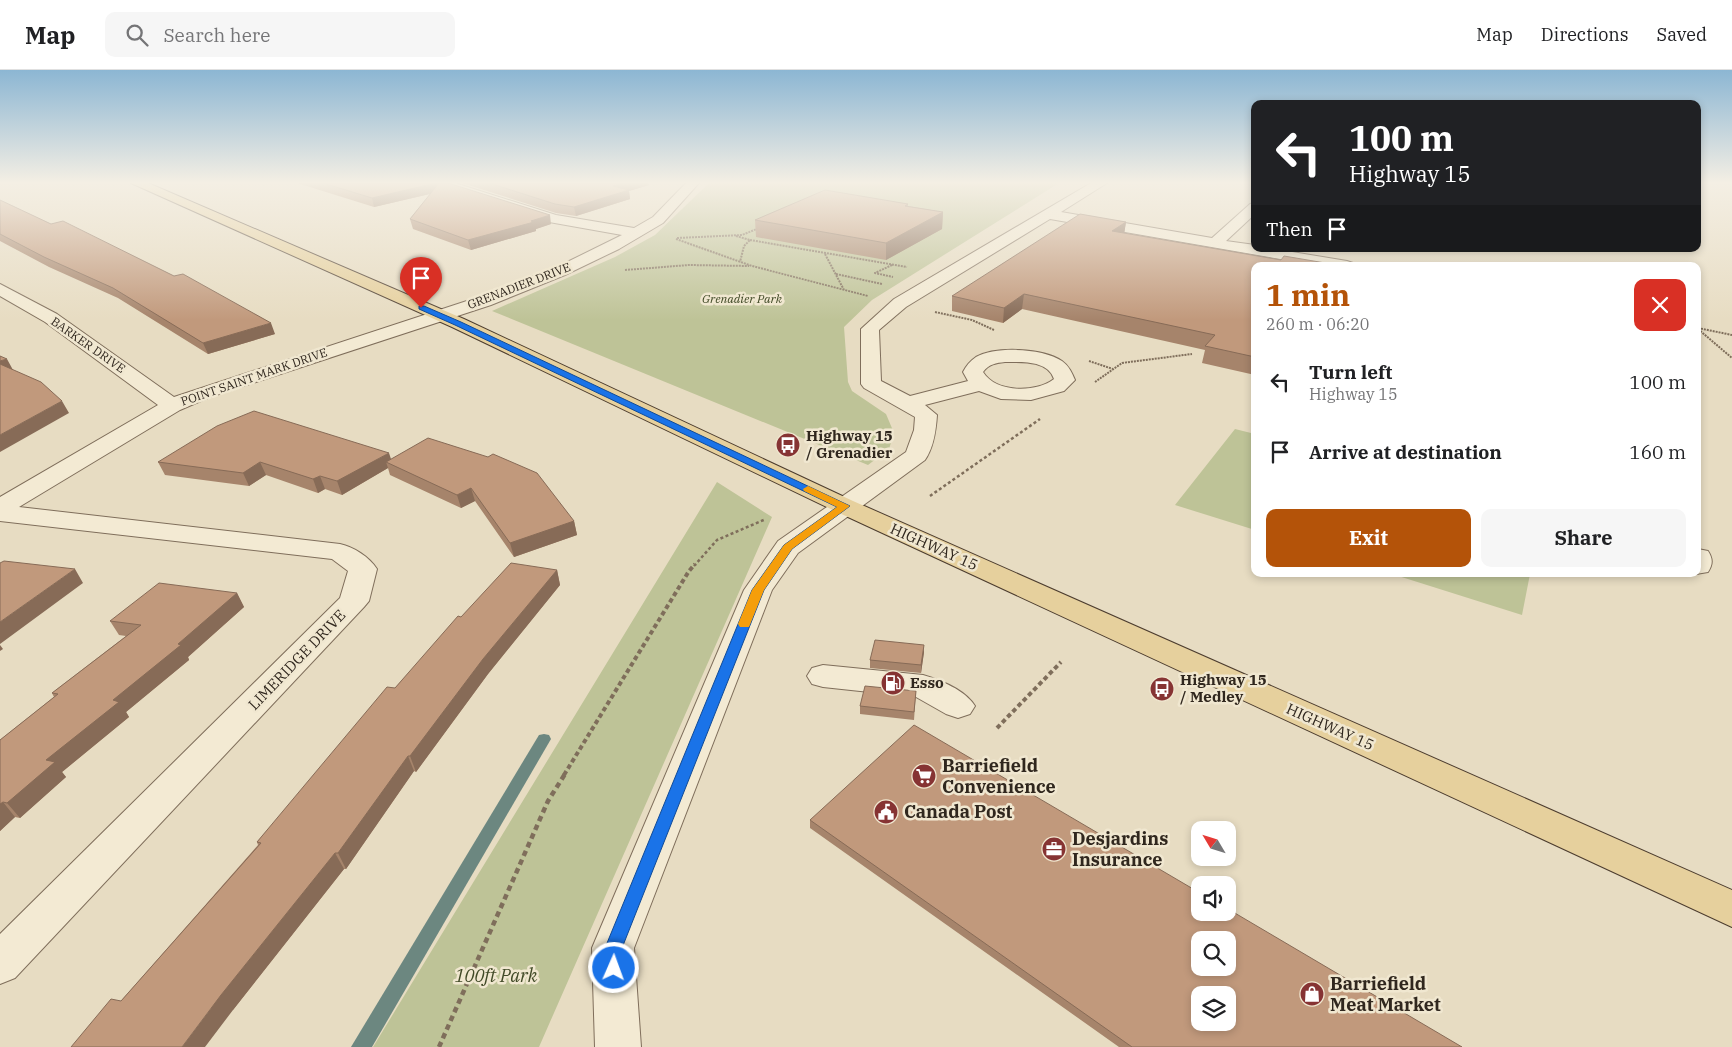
<!DOCTYPE html>
<meta charset="utf-8">
<style>
:root{--surface:#fff;--page:#f6f6f6;--text:#202124;--muted:#757577;--line:#e0e0e0;--accent:#b45309}
body{margin:0;font-family:"IBM Plex Serif",serif;background:var(--page);color:var(--text);height:100vh;display:flex;flex-direction:column;font-size:19px;white-space:nowrap}
*{box-sizing:border-box;margin:0}
p{font-size:16px;color:var(--muted)}
.icon{flex:none;width:28px;height:28px;fill:none;stroke:currentColor;stroke-width:2;stroke-linecap:round;stroke-linejoin:round}
.map{position:relative;flex:1;overflow:hidden}
.sheet{position:absolute;left:1251px;top:192px;width:450px;height:315px;display:flex;flex-direction:column;background:var(--surface);border-radius:10px;box-shadow:0 2px 8px #0003}
.sheet>*{flex:none}
.top-card{position:absolute;left:1251px;top:30px;width:450px;height:152px;border-radius:10px;box-shadow:0 2px 8px #0003;background:#202124;color:#fff;overflow:hidden}
.needle{width:32px;rotate:308deg}
.fabs{position:absolute;left:1191px;top:751px;display:grid;gap:10px}
.fabs a{display:grid;place-items:center;width:45px;height:45px;border-radius:10px;background:var(--surface);box-shadow:0 2px 8px #0003;font-size:25px}
.pin{position:absolute;display:grid;place-items:center;width:42px;height:42px;color:#fff;margin:-51px -21px;border-radius:50% 50% 50% 0;rotate:-45deg;box-shadow:0 0 5px #0007}
.pin .icon{rotate:45deg}
.me{position:absolute;width:55px;margin:-28px;rotate:2deg;stroke-linejoin:round;filter:drop-shadow(0 0 4px #0008)}
.turn{display:flex;align-items:center;gap:18px;height:105px;padding:0 15px;font-size:22px}
.turn .icon{width:65px;height:65px;stroke-width:2.5}
.turn b{display:block;font-size:35px;line-height:42px}
.then{display:flex;align-items:center;height:48px;padding:0 15px;background:#0003;gap:10px;font-size:19px}
.round{display:grid;place-items:center;flex:none;width:52px;height:52px;border-radius:10px;background:var(--page)}
.headline{display:flex;align-items:center;justify-content:space-between;height:85px;padding:0 15px}
h1{font-size:30px;font-weight:700;line-height:38px;color:var(--accent)}
.primary-button{display:flex;gap:10px;margin-top:auto;padding:10px 15px}
.primary-button a{flex:1;height:58px;border-radius:10px;background:var(--accent);color:#fff;font-size:20px;font-weight:700;line-height:58px;text-align:center}
.primary-button a+a{background:var(--page);color:var(--text)}
ul{padding:0;list-style:none}
li{display:flex;align-items:center;gap:15px;height:70px;padding:0 15px}
li div{flex:1}
li b{display:block;font-size:19px}
li em{font-style:normal}
header{display:flex;align-items:center;gap:30px;box-sizing:border-box;height:70px;padding:0 25px;background:var(--surface);border-bottom:1px solid var(--line)}
header strong{font-size:24px}
nav{display:flex;gap:28px;margin-inline-start:auto;font-size:18px}
.search{width:350px;height:45px;background:var(--page);display:flex;align-items:center;gap:12px;box-sizing:border-box;padding:0 18px;border-radius:10px;color:var(--muted);font-size:19px}
.map>svg:first-child{display:block}
.green{fill:#bec397}
.lines{fill:none;stroke-linecap:round;stroke-linejoin:round}
.stream{fill:#6c8780;fill-rule:evenodd}
.minor-casing{stroke:#7f6e5b;stroke-width:2}
.major-casing{stroke:#4d3d2f;stroke-width:2}
.path-far3{stroke:#7f6e5b;stroke-width:2;stroke-dasharray:2 1;stroke-linecap:butt}
.path-far2{stroke:#7f6e5b;stroke-width:2.5;stroke-dasharray:3 2.5;stroke-linecap:butt}
.path-far1{stroke:#7f6e5b;stroke-width:4;stroke-dasharray:4.5 3;stroke-linecap:butt}
.path{stroke:#7f6e5b;stroke-width:4.5;stroke-dasharray:5.5 4;stroke-linecap:butt}
.minor{fill:#f3ead3;fill-rule:evenodd}
.major{fill:#e6d09d;fill-rule:evenodd}
.wall{fill:#a6846b}
.shaded-wall{fill:#876b57}
.building{fill:#c1997c;stroke:#876b57;fill-rule:evenodd}
.route{fill:#1a73e8;stroke:#114b97}
.slow{fill:#f59e0b}
.labels{text-anchor:middle;stroke-width:5;stroke-linejoin:round;paint-order:stroke}
.far-street-label{font-size:12px;fill:#30271e;stroke:#f0e7d0}
.far-park-label{font-size:12px;font-style:italic;fill:#414a27;stroke:#f0e7d0}
.poi-label{font-size:15px;font-weight:bold;fill:#30271e;stroke:#f0e7d0;text-anchor:start}
.street-label{font-size:15px;fill:#30271e;stroke:#f0e7d0}
.near-poi-label{font-size:18px;font-weight:bold;fill:#30271e;stroke:#f0e7d0;text-anchor:start}
.near-park-label{font-size:18px;font-style:italic;fill:#414a27;stroke:#f0e7d0}
</style>
<header>
<strong>Map</strong>
<div class="search"><svg class="icon" aria-label="search" viewBox="0 0 24 24"><circle cx="10" cy="10" r="6"/><path d="M15 15l6 6"/></svg>Search here</div>
<nav><a>Map</a><a>Directions</a><a>Saved</a></nav>
</header>
<div class="map">
<svg width="1732" height="977" viewBox="0 0 1732 977">
<rect width="100%" height="100%" fill="#e7dcc2"/>
<path class="green" d="M709,113H1059L872,230L844,257L848,312L852,321L886,344L894,363L889,379L868,395L492,241L615,187L655,165Z
M1235,359L1255,364V460L1175,435Z
M717,412L772,447L539,977H373Z
M1392,504H1530L1522,545Z"/>
<g class="lines">
<path class="stream" d="M544,664L549,665L551,669L372,977H351L539,665Z"/>
<defs>
<path id="minor" d="M435,113H455L556,145L634,158L653,147L686,113H699L663,153L619,179L565,205L491,235L210,327L180,340L19,437L340,474C354,477 369,487 377,499L369,531L364,537L15,908L0,914V864L340,528L348,501L332,489L0,451V427L158,335L45,252L0,226V214L57,244L174,327L479,227L553,199L622,165L549,152L437,116Z
M1091,113H1107L1061,142L1212,168L1250,134L1255,133V144L1226,171L1255,175V179H1274L1347,191L1353,193L1355,196H1321L1050,149L906,237L879,260L881,311L910,326L968,311L963,302C966,296 970,291 976,287C996,276 1043,278 1062,291C1069,296 1072,303 1075,310L1064,321L1031,330L1001,329L979,321L925,335L937,345C936,360 934,377 925,390L798,483L772,520L634,878L641,977H595L592,878L744,520L778,471L906,382L914,360L915,347L864,318L861,314V259L894,229ZM1005,292C1021,292 1048,290 1054,309C1036,323 996,323 983,302C989,294 996,293 1005,292Z
M1698,479L1708,481C1713,489 1713,494 1708,502L1696,504H1698Z
M823,595L923,605C940,610 965,620 975,636L970,644L958,648L946,644L916,627L823,617L812,614L807,606L812,598Z"/>
<path id="major" d="M131,113H148L464,249L853,431L1732,820V857L835,441L452,257Z"/>
</defs>
<use href="#minor" class="minor-casing"/>
<use href="#major" class="major-casing"/>
<path class="path-far3" d="M736,166L750,170L744,176L740,192
M677,168L742,165L759,158
M676,169L752,196L868,226
M750,170L907,197
M825,184L844,220
M892,195L875,203L893,207
M625,200L689,195L749,196
M836,204L882,214
M935,242L972,250L994,260
M1698,258L1732,265
M1698,259L1732,288
M1089,291L1113,299
M1095,312L1122,293L1192,284"/>
<path class="path-far2" d="M930,426L1040,349
M694,496L717,470L766,449"/>
<path class="path-far1" d="M997,658L1061,592
M564,705L689,501L695,494"/>
<path class="path" d="M439,977L548,731L565,704"/>
<use href="#minor" class="minor"/>
<use href="#major" class="major"/>
</g>
<path class="wall" d="M297,113H449L551,154L536,159V161L471,180L413,159L410,149L430,124L374,137Z
M462,113H648L649,115L629,121L630,129L576,146L556,143Z
M0,130L275,264L208,284L118,228L49,197L0,171Z
M908,134V136L943,142L942,159L886,190L756,167L755,150Z
M1126,152L1124,163L1281,190L1343,196H1255V305L1202,293L1205,280L1022,239L1003,253L952,241V226Z
M391,389L574,451L577,465L514,487L475,431L461,438L390,405L388,398L342,425L325,419L318,423L266,405L249,416L165,405L158,392Z
M557,500L560,515L488,604L416,702L414,701L346,799H344L233,940L121,931L258,775L257,772L395,618L461,547Z
M237,523L244,537L188,587L189,590L126,642L129,647L62,702L66,707L20,748L15,747L0,761V670L54,627L52,623L126,566L119,565L110,551Z
M924,582L921,603L870,598V590Z
M916,621L914,650L860,644V636Z
M810,750L1462,977H1119L810,758Z"/>
<path class="shaded-wall" d="M436,113H440L442,121L374,137L372,128Z
M624,113H648L649,115L629,121L630,129L576,146L574,137L613,116Z
M943,142L942,159L886,190V173Z
M550,145L551,154L536,159V161L471,180L468,170Z
M1126,152L1124,165L1112,161Z
M1024,224L1022,239L1003,253L1004,238Z
M271,253L275,264L208,284L203,273Z
M7,289L13,300L0,301V291Z
M62,331L69,343L0,382V365Z
M389,383L393,395L386,392L388,398L342,425L337,411Z
M260,392L266,405L249,416L243,403Z
M320,406L325,419L318,423L313,409Z
M471,418L475,431L461,438L457,425Z
M574,451L577,465L514,487L510,473Z
M75,499L83,513L0,574V552Z
M557,500L560,515L488,604L416,702L410,686L483,589Z
M237,523L244,537L188,587L189,590L126,642L129,647L62,702L66,707L20,748L7,733L46,690L113,630Z
M0,575L3,579L0,581Z
M924,575V582L921,603V595Z
M408,686L414,701L346,799L338,783Z
M3,732L15,747L0,761V734Z
M335,783L344,799L233,940L205,977H182L221,925Z"/>
<path class="building" d="M323,113H436L372,128Z
M439,113H448L550,145L531,151L534,152L468,170L410,149Z
M489,113H624L613,116L629,120L574,137L555,134Z
M825,120L908,134L905,136L943,142L886,173L755,150Z
M0,130L51,154L63,151L174,206L183,204L271,253L203,273L113,218L44,187L0,164Z
M1080,144L1126,152L1112,161L1281,190L1284,186L1343,196H1255V287L1205,276L1215,265L1024,224L1004,238L952,226Z
M0,286L7,289L0,291Z
M0,294L41,312L62,331L0,365Z
M254,341L389,383L337,411L320,406L313,409L260,392L243,403L158,392L217,356Z
M428,368L488,387L493,384L537,403L574,451L510,473L471,418L457,425L386,392Z
M4,491L75,499L0,552V493Z
M511,493L557,500L483,589L410,686H408L338,783H335L221,925L182,977H71L111,929L121,931L261,773L257,772L387,617L395,618L458,546L461,547Z
M159,513L237,523L178,574L181,575L113,630L119,632L46,690L55,692L7,733L3,732L0,734V670L58,624L52,623L141,555L110,551Z
M875,570L924,575L921,595L870,590Z
M865,616L916,621L914,642L860,636Z
M914,655L1200,823V842H1228V839L1462,977H1132L810,750ZM1200,870H1228V898H1200ZM1200,925H1228V952H1200Z"/>
<linearGradient id="sky" x2="0" y2="1"><stop stop-color="#8cb6d3"/><stop offset="0.45" stop-color="#f4efe4"/><stop offset="1" stop-color="#f4efe4" stop-opacity="0"/></linearGradient>
<rect width="1732" height="250" fill="url(#sky)"/>
<path class="route" d="M419,236H424L461,252L850,436L792,479L764,520L622,878L623,898L621,903L614,906L608,903L605,898V878L752,520L784,475L837,437L455,255L419,239Z"/>
<path class="slow" d="M808,416L850,436L792,479L764,520L749,557H740L738,554L752,520L784,475L837,437L804,421L803,419Z"/>
<defs>
<symbol id="bus-disc" viewBox="-11 -11 22 22"><circle r="9.5" fill="#863333" stroke="#f0e7d0"/><path d="M-5-6H5V4H4V6H2V4H-2V6H-4V4H-5ZM-3.5-4V0h7V-4ZM-3.5 1.2v1.5H-2V1.2ZM2 1.2v1.5H3.5V1.2Z" fill="#fff"/></symbol>
<symbol id="fuel-disc" viewBox="-11 -11 22 22"><circle r="9.5" fill="#863333" stroke="#f0e7d0"/><path d="M-5.5-6h7V0h2V4h1.3V-2.5L3-4.5l.8-.8L6-3V5H2.5V1h-1V6h-7ZM-4.2-4.7v3.2H.2V-4.7Z" fill="#fff"/></symbol>
<symbol id="supermarket-disc" viewBox="-11 -11 22 22"><circle r="9.5" fill="#863333" stroke="#f0e7d0"/><path d="M-6-5.5h2.5l.6 2H6L4.5 2H-2.5L-4.4-4H-6ZM-1.5 3.2a1.3 1.3 0 1 0 .1 0ZM3 3.2a1.3 1.3 0 1 0 .1 0Z" fill="#fff"/></symbol>
<symbol id="civic-disc" viewBox="-11 -11 22 22"><circle r="9.5" fill="#863333" stroke="#f0e7d0"/><path d="M-.6-6.5H3V-4.5H.6V-3L4-1V1h2V6H-6V1h2V-1L-.6-3ZM-1.2 2.5V6h2.4V2.5Z" fill="#fff"/></symbol>
<symbol id="office-disc" viewBox="-11 -11 22 22"><circle r="9.5" fill="#863333" stroke="#f0e7d0"/><path d="M-6-3h4V-5.5h4V-3h4V5H-6ZM-1-4.5V-3h2v-1.5ZM-6 0V1H6V0Z" fill="#fff"/></symbol>
<symbol id="shop-disc" viewBox="-11 -11 22 22"><circle r="9.5" fill="#863333" stroke="#f0e7d0"/><path d="M-5-2.5h2.3a2.7 3.5 0 0 1 5.4 0H5L5.5 6h-11ZM-1.5-2.5h3a1.5 2.3 0 0 0-3 0Z" fill="#fff"/></symbol>
</defs>
<g fill-rule="evenodd">
<use href="#bus-disc" x="774" y="361" width="28" height="28"/>
<use href="#fuel-disc" x="879" y="599" width="28" height="28"/>
<use href="#bus-disc" x="1148" y="605" width="28" height="28"/>
<use href="#supermarket-disc" x="910" y="692" width="28" height="28"/>
<use href="#civic-disc" x="872" y="728" width="28" height="28"/>
<use href="#office-disc" x="1040" y="765" width="28" height="28"/>
<use href="#shop-disc" x="1298" y="910" width="28" height="28"/>
</g>
<g class="labels">
<g class="far-street-label">
<text transform="translate(519 216) rotate(-21)" y="4">GRENADIER DRIVE</text>
<text transform="translate(88 275) rotate(35)" y="4">BARKER DRIVE</text>
<text transform="translate(254 307) rotate(-19)" y="4">POINT SAINT MARK DRIVE</text>
</g>
<g class="far-park-label">
<text x="742" y="233">Grenadier Park</text>
</g>
<g class="poi-label">
<text x="806" y="371">Highway 15<tspan x="806" dy="17">/ Grenadier</tspan></text>
<text x="1180" y="615">Highway 15<tspan x="1180" dy="17">/ Medley</tspan></text>
<text x="910" y="618">Esso</text>
</g>
<g class="street-label">
<text transform="translate(934 477) rotate(24)" y="5">HIGHWAY 15</text>
<text transform="translate(297 590) rotate(-46)" y="5">LIMERIDGE DRIVE</text>
<text transform="translate(1330 657) rotate(24)" y="5">HIGHWAY 15</text>
</g>
<g class="near-poi-label">
<text x="942" y="702">Barriefield<tspan x="942" dy="21">Convenience</tspan></text>
<text x="904" y="748">Canada Post</text>
<text x="1072" y="775">Desjardins<tspan x="1072" dy="21">Insurance</tspan></text>
<text x="1330" y="920">Barriefield<tspan x="1330" dy="21">Meat Market</tspan></text>
</g>
<g class="near-park-label">
<text x="496" y="912">100ft Park</text>
</g>
</g>
</svg>
<div class="fabs">
<a><svg class="needle" viewBox="-14 -14 28 28"><path d="M0-13l5 13h-10z" fill="#e53935"/><path d="M0 13l5-13h-10z" fill="#757577"/></svg></a>
<a><svg class="icon" aria-label="sound" viewBox="0 0 24 24"><path d="M4 9h4l5-4v14l-5-4H4zM17 9q2 3 0 6"/></svg></a>
<a><svg class="icon" aria-label="search" viewBox="0 0 24 24"><circle cx="10" cy="10" r="6"/><path d="M15 15l6 6"/></svg></a>
<a><svg class="icon" aria-label="layers" viewBox="0 0 24 24"><path d="M12 4l9 5-9 5-9-5zM3 14l9 5 9-5"/></svg></a>
</div>
<div class="pin" style="left:421px;top:238px;background:#d93025"><svg class="icon" aria-label="arrive" viewBox="0 0 24 24"><path d="M6 21V4h12l-3 4 3 4H6"/></svg></div>
<svg class="me" style="left:614px;top:898px" viewBox="-20 -20 40 40"><circle r="17" fill="#1a73e8" stroke="#fff" stroke-width="3"/><path d="M0-11L8 9 0 5-8 9z" fill="#fff"/></svg>
<div class="top-card">
<div class="turn"><svg class="icon" aria-label="left" viewBox="0 0 24 24"><path d="M17 20v-9H6M10 6l-5 5 5 5"/></svg><div><b>100 m</b>Highway 15</div></div>
<div class="then">Then<svg class="icon" aria-label="arrive" viewBox="0 0 24 24"><path d="M6 21V4h12l-3 4 3 4H6"/></svg></div>
</div>
<section class="sheet">
<div class="headline"><div><h1>1 min</h1><p>260 m · 06:20</p></div><a class="round" style="background:#d93025;color:#fff"><svg class="icon" aria-label="close" viewBox="0 0 24 24"><path d="M6 6l12 12M18 6L6 18"/></svg></a></div>
<ul>
<li><svg class="icon" aria-label="left" viewBox="0 0 24 24"><path d="M17 20v-9H6M10 6l-5 5 5 5"/></svg><div><b>Turn left</b><p>Highway 15</p></div><em>100 m</em></li>
<li><svg class="icon" aria-label="arrive" viewBox="0 0 24 24"><path d="M6 21V4h12l-3 4 3 4H6"/></svg><div><b>Arrive at destination</b></div><em>160 m</em></li>
</ul>
<div class="primary-button"><a>Exit</a><a>Share</a></div>
</section>
</div>
